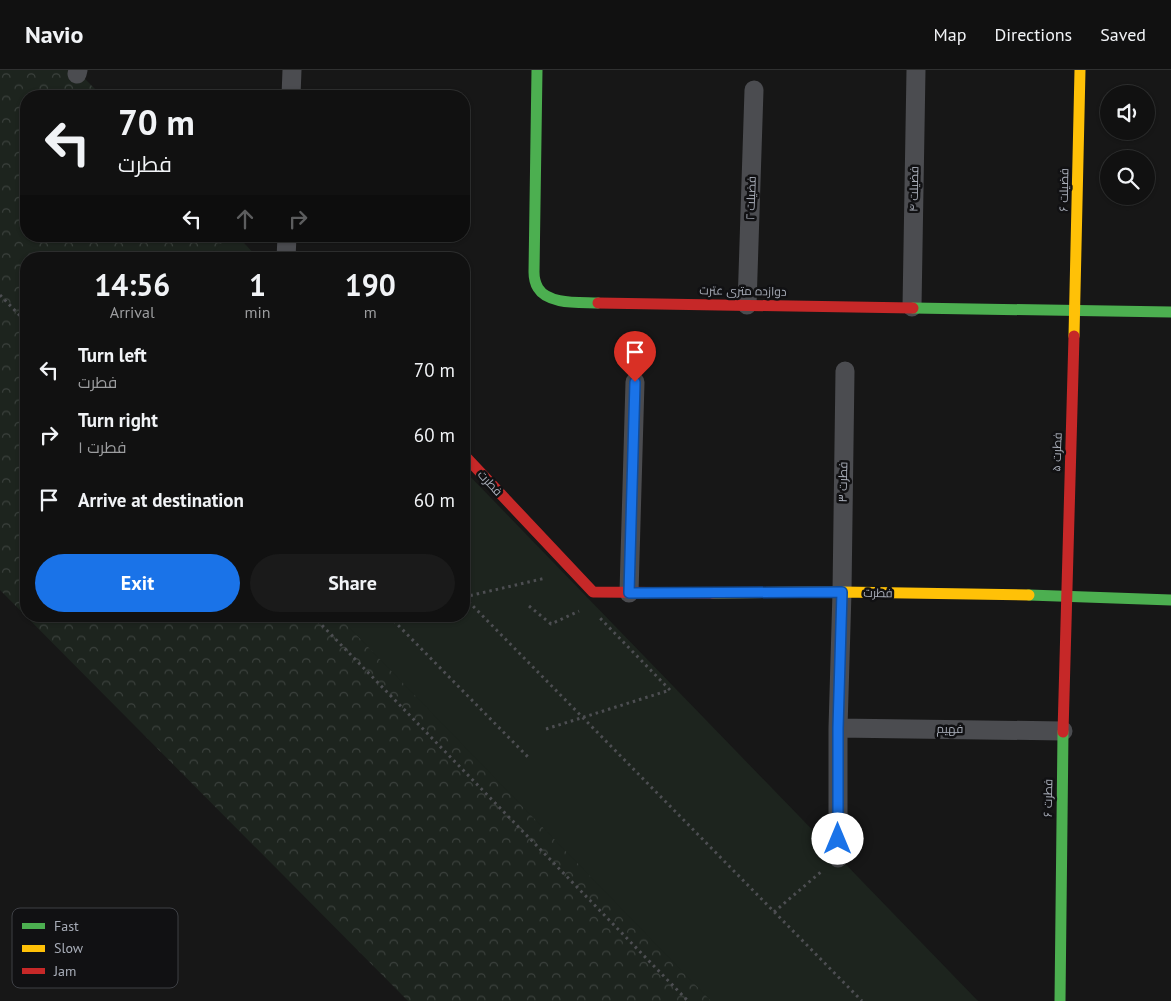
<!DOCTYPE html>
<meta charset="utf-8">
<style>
:root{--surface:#111;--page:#1a1a1a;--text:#f1f3f6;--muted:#9c9d9f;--line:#303131;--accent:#1a73e8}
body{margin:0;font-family:"PT Sans",Cairo,sans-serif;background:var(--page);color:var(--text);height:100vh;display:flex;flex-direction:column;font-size:19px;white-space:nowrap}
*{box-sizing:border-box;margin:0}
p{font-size:16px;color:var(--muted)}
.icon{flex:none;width:28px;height:28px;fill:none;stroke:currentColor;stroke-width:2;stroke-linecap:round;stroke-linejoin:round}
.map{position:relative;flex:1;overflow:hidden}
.panel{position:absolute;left:20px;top:182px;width:450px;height:370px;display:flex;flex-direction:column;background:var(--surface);border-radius:20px;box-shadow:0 1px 4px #0004,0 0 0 1px var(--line)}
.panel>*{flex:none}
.guide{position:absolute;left:20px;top:20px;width:450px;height:152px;border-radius:20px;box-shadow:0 1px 4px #0004,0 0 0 1px var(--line);background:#111;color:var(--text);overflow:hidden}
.buttons{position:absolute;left:1100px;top:15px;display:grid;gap:10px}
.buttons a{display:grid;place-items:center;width:55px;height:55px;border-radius:50%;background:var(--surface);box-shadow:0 1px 4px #0004,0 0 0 1px var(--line);font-size:25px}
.pin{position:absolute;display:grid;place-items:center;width:42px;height:42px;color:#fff;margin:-51px -21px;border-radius:50% 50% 50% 0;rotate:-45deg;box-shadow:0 0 5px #0007}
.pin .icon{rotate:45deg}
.me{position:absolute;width:55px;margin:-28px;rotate:0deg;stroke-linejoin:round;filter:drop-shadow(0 0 4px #0008)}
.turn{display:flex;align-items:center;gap:18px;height:105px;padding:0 15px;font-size:22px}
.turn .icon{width:65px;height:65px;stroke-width:2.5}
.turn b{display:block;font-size:35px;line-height:42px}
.lanes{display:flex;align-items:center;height:48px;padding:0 15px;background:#0003;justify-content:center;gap:25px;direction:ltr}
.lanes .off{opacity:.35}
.eta{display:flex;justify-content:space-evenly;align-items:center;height:85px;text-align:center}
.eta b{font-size:30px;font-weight:700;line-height:35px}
.cta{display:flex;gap:10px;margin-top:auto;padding:10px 15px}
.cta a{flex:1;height:58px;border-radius:30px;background:var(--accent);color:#fff;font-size:20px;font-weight:700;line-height:58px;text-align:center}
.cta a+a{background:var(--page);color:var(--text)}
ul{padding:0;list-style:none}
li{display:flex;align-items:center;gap:15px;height:65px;padding:0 15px}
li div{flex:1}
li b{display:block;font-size:19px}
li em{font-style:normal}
header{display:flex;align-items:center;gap:30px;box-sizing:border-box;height:70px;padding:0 25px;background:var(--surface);border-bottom:1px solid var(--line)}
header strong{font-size:24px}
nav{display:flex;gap:28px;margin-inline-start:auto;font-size:18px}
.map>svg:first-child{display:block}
.forest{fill:url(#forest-crowns)}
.green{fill:#1d241e}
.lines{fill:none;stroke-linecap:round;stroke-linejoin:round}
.path{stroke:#4d4e52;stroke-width:3;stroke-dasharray:2.5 4;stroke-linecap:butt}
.street{stroke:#4b4c50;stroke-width:19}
.fast{stroke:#4caf50;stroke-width:11}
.slow{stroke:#ffc107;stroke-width:11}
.jam{stroke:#c62828;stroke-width:11}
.route-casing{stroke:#114b97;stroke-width:12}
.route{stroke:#1a73e8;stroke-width:9}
.labels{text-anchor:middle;stroke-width:5;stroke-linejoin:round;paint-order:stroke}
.street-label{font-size:12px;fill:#a8adb8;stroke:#111113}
.key{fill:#111113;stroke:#3e4045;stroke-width:1}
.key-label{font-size:14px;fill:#a8adb8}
</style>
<header>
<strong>Navio</strong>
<nav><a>Map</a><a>Directions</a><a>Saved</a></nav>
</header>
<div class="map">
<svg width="1171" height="931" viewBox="0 0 1171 931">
<defs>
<pattern id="forest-crowns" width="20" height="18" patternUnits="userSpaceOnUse" patternTransform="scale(1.25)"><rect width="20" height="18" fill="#1d241e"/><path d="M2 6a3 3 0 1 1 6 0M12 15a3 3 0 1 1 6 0" fill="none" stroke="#3b413d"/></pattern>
</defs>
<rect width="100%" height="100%" fill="#171717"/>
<path class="forest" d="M0,0H76L102,26H26V166H237L259,189H26V546H464L978,931H408L0,520Z"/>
<path class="green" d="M229,166H237L259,189H205Z
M464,400L978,931H711L338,546H464Z"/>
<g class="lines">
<path class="path" d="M245,189H246
M0,225L26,252
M464,466L467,469
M464,527L862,931
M464,527L546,508
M529,536L551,554L579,541
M313,546L688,931
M389,546L528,687
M449,546L451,548
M546,659L670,620L598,546
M774,842L822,801"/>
<path class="street" d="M77,4L78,0
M291,26L292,0
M286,189L287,166
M747,235L754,20
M912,237L916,0
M629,523L635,312
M838,658L1063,661
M838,788V658L842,522L845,301"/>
<path class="fast" d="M537,0L534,202C534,207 535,213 538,218C548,235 581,232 598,233
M913,238L1171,242
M1029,525L1171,530
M1060,931L1063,662"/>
<path class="slow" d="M1074,266L1080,0
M713,523L842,522L1029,525"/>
<path class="jam" d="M598,233L913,238
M464,385L593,522L713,523
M1063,662L1074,266"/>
</g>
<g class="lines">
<defs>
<path id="route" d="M635,312L629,523L842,522L838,658V769"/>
</defs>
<use href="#route" class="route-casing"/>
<use href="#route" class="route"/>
</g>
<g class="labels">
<g class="street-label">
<text transform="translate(914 119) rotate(-89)" y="4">فضیلت ۴</text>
<text transform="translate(1064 120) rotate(-89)" y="4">فضیلت ۶</text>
<text transform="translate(751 128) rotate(-88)" y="4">فضیلت ۲</text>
<text transform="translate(743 221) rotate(1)" y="4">دوازده متری عترت</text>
<text transform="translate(1057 382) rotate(-88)" y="4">فطرت ۵</text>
<text transform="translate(843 412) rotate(-89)" y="4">فطرت ۳</text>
<text transform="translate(490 413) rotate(47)" y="4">فطرت</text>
<text transform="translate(878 523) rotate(1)" y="4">فطرت</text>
<text transform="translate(950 659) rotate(1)" y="4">فهیم</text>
<text transform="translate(1048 728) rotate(-89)" y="4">فطرت ۶</text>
</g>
</g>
<rect x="12" y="838" width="166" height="80" rx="8" class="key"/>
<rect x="22" y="853" width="23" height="6" fill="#4caf50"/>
<rect x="22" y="875" width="23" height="7" fill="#ffc107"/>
<rect x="22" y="898" width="23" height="6" fill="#c62828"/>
<g class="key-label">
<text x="54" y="861">Fast</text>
<text x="54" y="883">Slow</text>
<text x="54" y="906">Jam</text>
</g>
</svg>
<div class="buttons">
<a><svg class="icon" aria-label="sound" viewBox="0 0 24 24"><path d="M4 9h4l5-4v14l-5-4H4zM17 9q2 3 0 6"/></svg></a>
<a><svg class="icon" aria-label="search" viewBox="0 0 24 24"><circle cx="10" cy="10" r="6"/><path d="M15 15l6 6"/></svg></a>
</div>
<div class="pin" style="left:635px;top:312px;background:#d93025"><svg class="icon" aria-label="arrive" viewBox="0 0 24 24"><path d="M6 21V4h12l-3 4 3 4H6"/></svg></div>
<svg class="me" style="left:838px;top:769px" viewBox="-20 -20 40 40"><circle r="19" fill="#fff"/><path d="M0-13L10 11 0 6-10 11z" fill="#1a73e8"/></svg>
<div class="guide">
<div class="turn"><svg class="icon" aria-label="left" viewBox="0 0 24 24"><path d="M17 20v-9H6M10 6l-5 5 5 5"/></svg><div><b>70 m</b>فطرت</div></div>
<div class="lanes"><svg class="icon" aria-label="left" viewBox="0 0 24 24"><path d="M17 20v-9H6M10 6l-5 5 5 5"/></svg><svg class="icon off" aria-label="ahead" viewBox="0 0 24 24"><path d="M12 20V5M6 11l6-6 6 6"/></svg><svg class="icon off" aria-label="right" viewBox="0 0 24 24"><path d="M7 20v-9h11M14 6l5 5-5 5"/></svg></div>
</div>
<section class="panel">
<div class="eta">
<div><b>14:56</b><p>Arrival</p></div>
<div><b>1</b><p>min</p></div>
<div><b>190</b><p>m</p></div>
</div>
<ul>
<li><svg class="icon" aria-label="left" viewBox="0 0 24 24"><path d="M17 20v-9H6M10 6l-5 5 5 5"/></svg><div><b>Turn left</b><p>فطرت</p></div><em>70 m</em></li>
<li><svg class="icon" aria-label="right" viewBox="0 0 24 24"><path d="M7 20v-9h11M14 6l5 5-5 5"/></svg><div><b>Turn right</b><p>فطرت ۱</p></div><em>60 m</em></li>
<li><svg class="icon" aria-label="arrive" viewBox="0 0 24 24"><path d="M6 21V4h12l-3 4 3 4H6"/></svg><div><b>Arrive at destination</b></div><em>60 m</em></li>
</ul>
<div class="cta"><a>Exit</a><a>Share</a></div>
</section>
</div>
